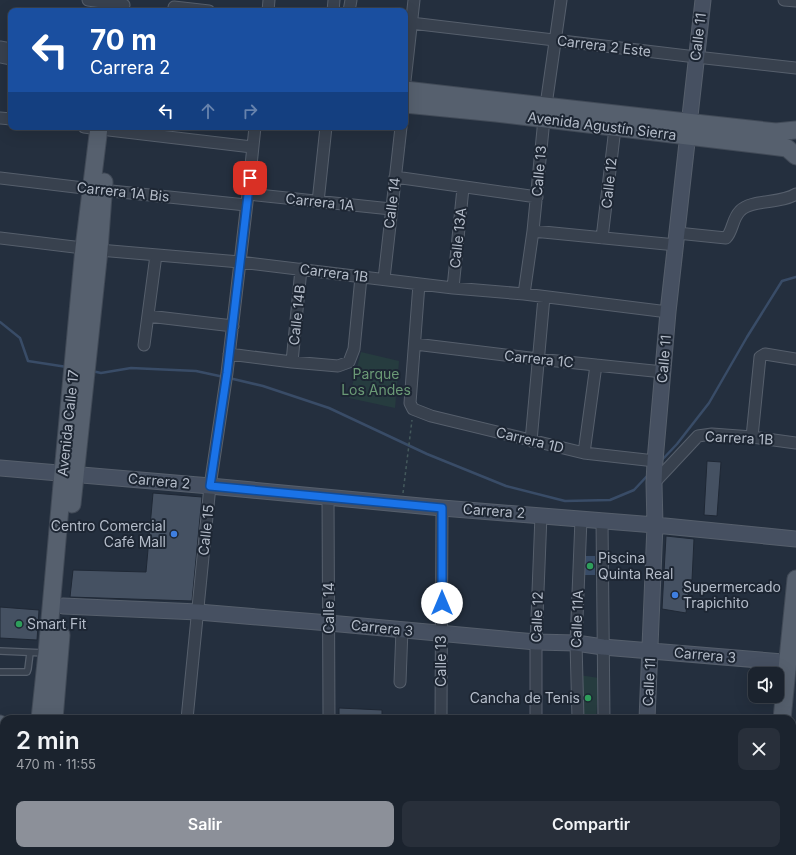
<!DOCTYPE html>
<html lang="es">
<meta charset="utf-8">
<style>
:root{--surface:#1b232e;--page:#282f3a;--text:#f1f3f6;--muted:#a0a4aa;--line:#39404a;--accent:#8c9099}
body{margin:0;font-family:Inter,sans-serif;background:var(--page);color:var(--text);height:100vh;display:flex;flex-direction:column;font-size:15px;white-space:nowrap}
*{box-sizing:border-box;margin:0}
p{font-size:13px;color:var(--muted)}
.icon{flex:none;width:22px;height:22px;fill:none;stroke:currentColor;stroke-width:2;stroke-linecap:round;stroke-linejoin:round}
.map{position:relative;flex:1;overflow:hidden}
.drawer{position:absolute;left:0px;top:715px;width:796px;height:140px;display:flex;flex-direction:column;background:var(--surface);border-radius:12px 12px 0 0;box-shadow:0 4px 16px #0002,0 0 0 1px var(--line)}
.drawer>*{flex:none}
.guide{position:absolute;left:8px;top:8px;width:400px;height:122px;border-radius:8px;box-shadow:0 4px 16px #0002,0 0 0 1px var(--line);background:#1a4fa0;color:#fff;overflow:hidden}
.controls{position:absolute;left:748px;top:667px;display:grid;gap:8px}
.controls a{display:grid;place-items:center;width:36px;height:36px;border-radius:8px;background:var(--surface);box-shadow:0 4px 16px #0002,0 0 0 1px var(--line);font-size:20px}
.pin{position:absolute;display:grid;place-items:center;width:34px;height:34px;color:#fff;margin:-17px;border-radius:8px;box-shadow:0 2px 6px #0006}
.me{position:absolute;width:44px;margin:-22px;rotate:0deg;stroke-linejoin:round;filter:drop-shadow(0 0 3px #0008)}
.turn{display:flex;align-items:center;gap:14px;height:84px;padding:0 16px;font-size:18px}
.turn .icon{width:52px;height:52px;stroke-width:2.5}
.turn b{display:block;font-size:28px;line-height:34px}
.lanes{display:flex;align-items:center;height:38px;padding:0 16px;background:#0003;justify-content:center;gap:20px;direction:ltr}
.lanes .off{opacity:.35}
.round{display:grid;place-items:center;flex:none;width:42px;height:42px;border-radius:8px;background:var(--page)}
.head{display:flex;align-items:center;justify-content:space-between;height:68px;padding:0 16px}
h1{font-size:24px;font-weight:600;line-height:30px}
.cta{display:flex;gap:8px;margin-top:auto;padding:8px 16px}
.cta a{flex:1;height:46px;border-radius:8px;background:var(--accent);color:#fff;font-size:16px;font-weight:600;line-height:46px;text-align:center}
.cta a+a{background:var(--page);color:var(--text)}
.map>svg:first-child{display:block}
.green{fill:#263c3f}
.water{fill:#394c67}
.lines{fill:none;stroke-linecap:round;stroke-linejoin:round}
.stream{stroke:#394c67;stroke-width:2.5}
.building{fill:#455162;stroke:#1f2835}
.lane-casing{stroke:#565f6c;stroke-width:8}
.street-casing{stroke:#565f6c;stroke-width:13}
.secondary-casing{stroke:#565f6c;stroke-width:17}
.primary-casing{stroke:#414a57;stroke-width:19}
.path{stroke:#44595c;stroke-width:1.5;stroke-dasharray:3 3;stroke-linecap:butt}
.lane{stroke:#38414e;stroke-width:5.5}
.street{stroke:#38414e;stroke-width:11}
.secondary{stroke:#465061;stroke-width:15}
.primary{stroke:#56606e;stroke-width:17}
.route-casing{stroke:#114b97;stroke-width:10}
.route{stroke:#1a73e8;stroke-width:7}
.shop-dot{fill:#3f7fe0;stroke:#1d2633;stroke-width:1.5}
.leisure-dot{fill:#2e9e5b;stroke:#1d2633;stroke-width:1.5}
.labels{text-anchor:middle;stroke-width:4;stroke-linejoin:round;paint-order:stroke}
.street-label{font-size:14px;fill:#b4bcc9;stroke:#1d2633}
.park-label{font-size:14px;fill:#6b9a76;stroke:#1d2633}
.poi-label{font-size:14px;fill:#b4bcc9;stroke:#1d2633;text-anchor:start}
</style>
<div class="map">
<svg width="796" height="855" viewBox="0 0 796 855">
<rect width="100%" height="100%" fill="#242f3e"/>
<path class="green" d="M361,352L399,361L395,408L349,398Z
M579,675L599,678L596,719H579Z"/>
<path class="water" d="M585,556H595V575H584Z"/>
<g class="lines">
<path class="stream" d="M0,322L20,338L28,361L67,367
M92,371L101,373L131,368L196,371L224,377
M229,378L263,386L329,408L427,454L506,486L565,501L610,500L634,490L648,475
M661,461L677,444L709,403L747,337L782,281L796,277"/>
</g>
<path class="building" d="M707,461L721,462L717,516L704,515Z
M153,493L202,497L192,601L70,597L73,570L146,572Z
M666,536L694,539L692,580H690L686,613L662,609Z
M0,607L39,610L37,640L0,638Z
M339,708L382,710V719H339Z"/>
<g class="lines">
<defs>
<path id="lane" d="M0,651L45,653
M0,672H27L28,669L30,653"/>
<path id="street" d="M88,0L124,5
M784,0L796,1
M174,7L209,11
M268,11L269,0
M333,11L334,0
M349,11L351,0
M411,23L696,57L796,68
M0,47L11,49
M0,57L11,59
M405,81L414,0
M0,118L11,119
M84,127L99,129
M109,130L252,147
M395,177L537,197
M0,178L92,189L246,205
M248,194L391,209
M318,202L326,127
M533,231L676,245
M677,233L726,238C733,231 732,219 740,211C751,199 781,204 796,194
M0,238L99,250L240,262L453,288L524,294L668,312
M602,238L615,128
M384,279L401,127
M419,284L410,403L413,409L431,416L584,453L655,461
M453,288L463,188
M524,294L533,231L544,119L561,0
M148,316L233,326
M415,344L538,359L663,372
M144,345L156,255
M229,354L292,362L338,366L349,362L354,349L361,277
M292,362L301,269
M752,437L760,357L765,354L796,359
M531,441L544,297
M584,453L596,365
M654,483L698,436L712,434L752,437L796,443
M328,497L329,719
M602,521L604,719
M400,682L402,629
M187,719L210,486L227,373L248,194L255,127
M441,719L442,508
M536,719V642L541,515
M578,719L576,643L581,519
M331,851V855
M535,851V855
M103,855L104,851
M167,855V851
M441,855V851"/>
<path id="secondary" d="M0,468L210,486L442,508L655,525L796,539
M63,606L198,612L329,623L536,642L576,643L603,647L796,663
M647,719L655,525L654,483L655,461L668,312L703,0
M634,855L635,851"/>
<path id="primary" d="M405,90L704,124L776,132L796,130
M405,104L496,113L787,148L796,156
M72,504L99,250L104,182
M40,719L47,653L63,473L84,248L99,127
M54,719L61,635
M782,719L796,579
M0,724L4,730
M792,786H796
M11,855L12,851
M25,855V851
M768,855V851"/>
</defs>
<use href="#lane" class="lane-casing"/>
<use href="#street" class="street-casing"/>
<use href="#secondary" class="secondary-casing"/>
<use href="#primary" class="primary-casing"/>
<path class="path" d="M403,493L412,420"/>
<use href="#lane" class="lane"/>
<use href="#street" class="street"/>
<use href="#secondary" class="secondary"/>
<use href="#primary" class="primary"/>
</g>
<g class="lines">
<defs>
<path id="route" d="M250,178L227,373L210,486L442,508V603"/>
</defs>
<use href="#route" class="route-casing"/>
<use href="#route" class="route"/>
</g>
<g class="shop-dot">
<circle cx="174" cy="534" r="4"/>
<circle cx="675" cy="595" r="4"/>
</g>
<g class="leisure-dot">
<circle cx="590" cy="566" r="4"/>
<circle cx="19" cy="624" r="4"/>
<circle cx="588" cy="698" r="4"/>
</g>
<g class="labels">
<g class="street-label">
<text transform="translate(698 37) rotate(-83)" y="5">Calle 11</text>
<text transform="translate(604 46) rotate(7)" y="5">Carrera 2 Este</text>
<text transform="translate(602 126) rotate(7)" y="5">Avenida Agustín Sierra</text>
<text transform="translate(539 171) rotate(-85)" y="5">Calle 13</text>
<text transform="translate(609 183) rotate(-84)" y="5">Calle 12</text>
<text transform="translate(123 192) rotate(6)" y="5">Carrera 1A Bis</text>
<text transform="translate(320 202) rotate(6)" y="5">Carrera 1A</text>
<text transform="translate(392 203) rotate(-83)" y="5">Calle 14</text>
<text transform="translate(458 238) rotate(-84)" y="5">Calle 13A</text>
<text transform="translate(334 273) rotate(7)" y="5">Carrera 1B</text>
<text transform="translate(297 315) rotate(-84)" y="5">Calle 14B</text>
<text transform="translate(539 359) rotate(6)" y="5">Carrera 1C</text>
<text transform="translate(664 359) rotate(-85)" y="5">Calle 11</text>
<text transform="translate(68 423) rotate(-84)" y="5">Avenida Calle 17</text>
<text transform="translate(739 438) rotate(3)" y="5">Carrera 1B</text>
<text transform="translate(530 440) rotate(14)" y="5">Carrera 1D</text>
<text transform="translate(159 481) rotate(5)" y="5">Carrera 2</text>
<text transform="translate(494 511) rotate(4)" y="5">Carrera 2</text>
<text transform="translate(206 530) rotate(-84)" y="5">Calle 15</text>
<text transform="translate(329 608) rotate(-90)" y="5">Calle 14</text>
<text transform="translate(537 617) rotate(-88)" y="5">Calle 12</text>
<text transform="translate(577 619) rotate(-88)" y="5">Calle 11A</text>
<text transform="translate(382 628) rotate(6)" y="5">Carrera 3</text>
<text transform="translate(705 655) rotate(5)" y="5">Carrera 3</text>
<text transform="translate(441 661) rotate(-90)" y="5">Calle 13</text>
<text transform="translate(649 682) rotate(-87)" y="5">Calle 11</text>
</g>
<g class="park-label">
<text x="376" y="379">Parque<tspan x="376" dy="16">Los Andes</tspan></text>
</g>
<g class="poi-label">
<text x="166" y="531" text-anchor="end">Centro Comercial<tspan x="166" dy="16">Café Mall</tspan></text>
<text x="598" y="563">Piscina<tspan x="598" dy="16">Quinta Real</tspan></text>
<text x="683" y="592">Supermercado<tspan x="683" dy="16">Trapichito</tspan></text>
<text x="27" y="629">Smart Fit</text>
<text x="580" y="703" text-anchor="end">Cancha de Tenis</text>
</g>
</g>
</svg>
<div class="controls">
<a><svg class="icon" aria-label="sound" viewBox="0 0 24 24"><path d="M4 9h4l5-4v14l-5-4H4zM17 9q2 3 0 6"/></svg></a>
</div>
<div class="pin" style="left:250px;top:178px;background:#d93025"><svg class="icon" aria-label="arrive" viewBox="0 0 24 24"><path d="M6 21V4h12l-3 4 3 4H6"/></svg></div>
<svg class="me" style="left:442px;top:603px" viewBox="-20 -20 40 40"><circle r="19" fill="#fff"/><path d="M0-13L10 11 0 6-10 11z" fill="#1a73e8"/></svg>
<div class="guide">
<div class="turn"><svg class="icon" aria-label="left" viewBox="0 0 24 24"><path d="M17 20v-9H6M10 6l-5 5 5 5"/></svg><div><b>70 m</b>Carrera 2</div></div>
<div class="lanes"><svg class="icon" aria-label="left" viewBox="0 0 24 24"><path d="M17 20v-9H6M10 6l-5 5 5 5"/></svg><svg class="icon off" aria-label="ahead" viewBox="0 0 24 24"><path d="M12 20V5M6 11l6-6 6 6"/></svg><svg class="icon off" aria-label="right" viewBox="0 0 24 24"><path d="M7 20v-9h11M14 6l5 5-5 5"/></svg></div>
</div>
<section class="drawer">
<div class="head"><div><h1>2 min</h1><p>470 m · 11:55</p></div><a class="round"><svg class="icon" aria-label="close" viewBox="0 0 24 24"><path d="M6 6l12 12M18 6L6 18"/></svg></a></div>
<div class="cta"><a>Salir</a><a>Compartir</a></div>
</section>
</div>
